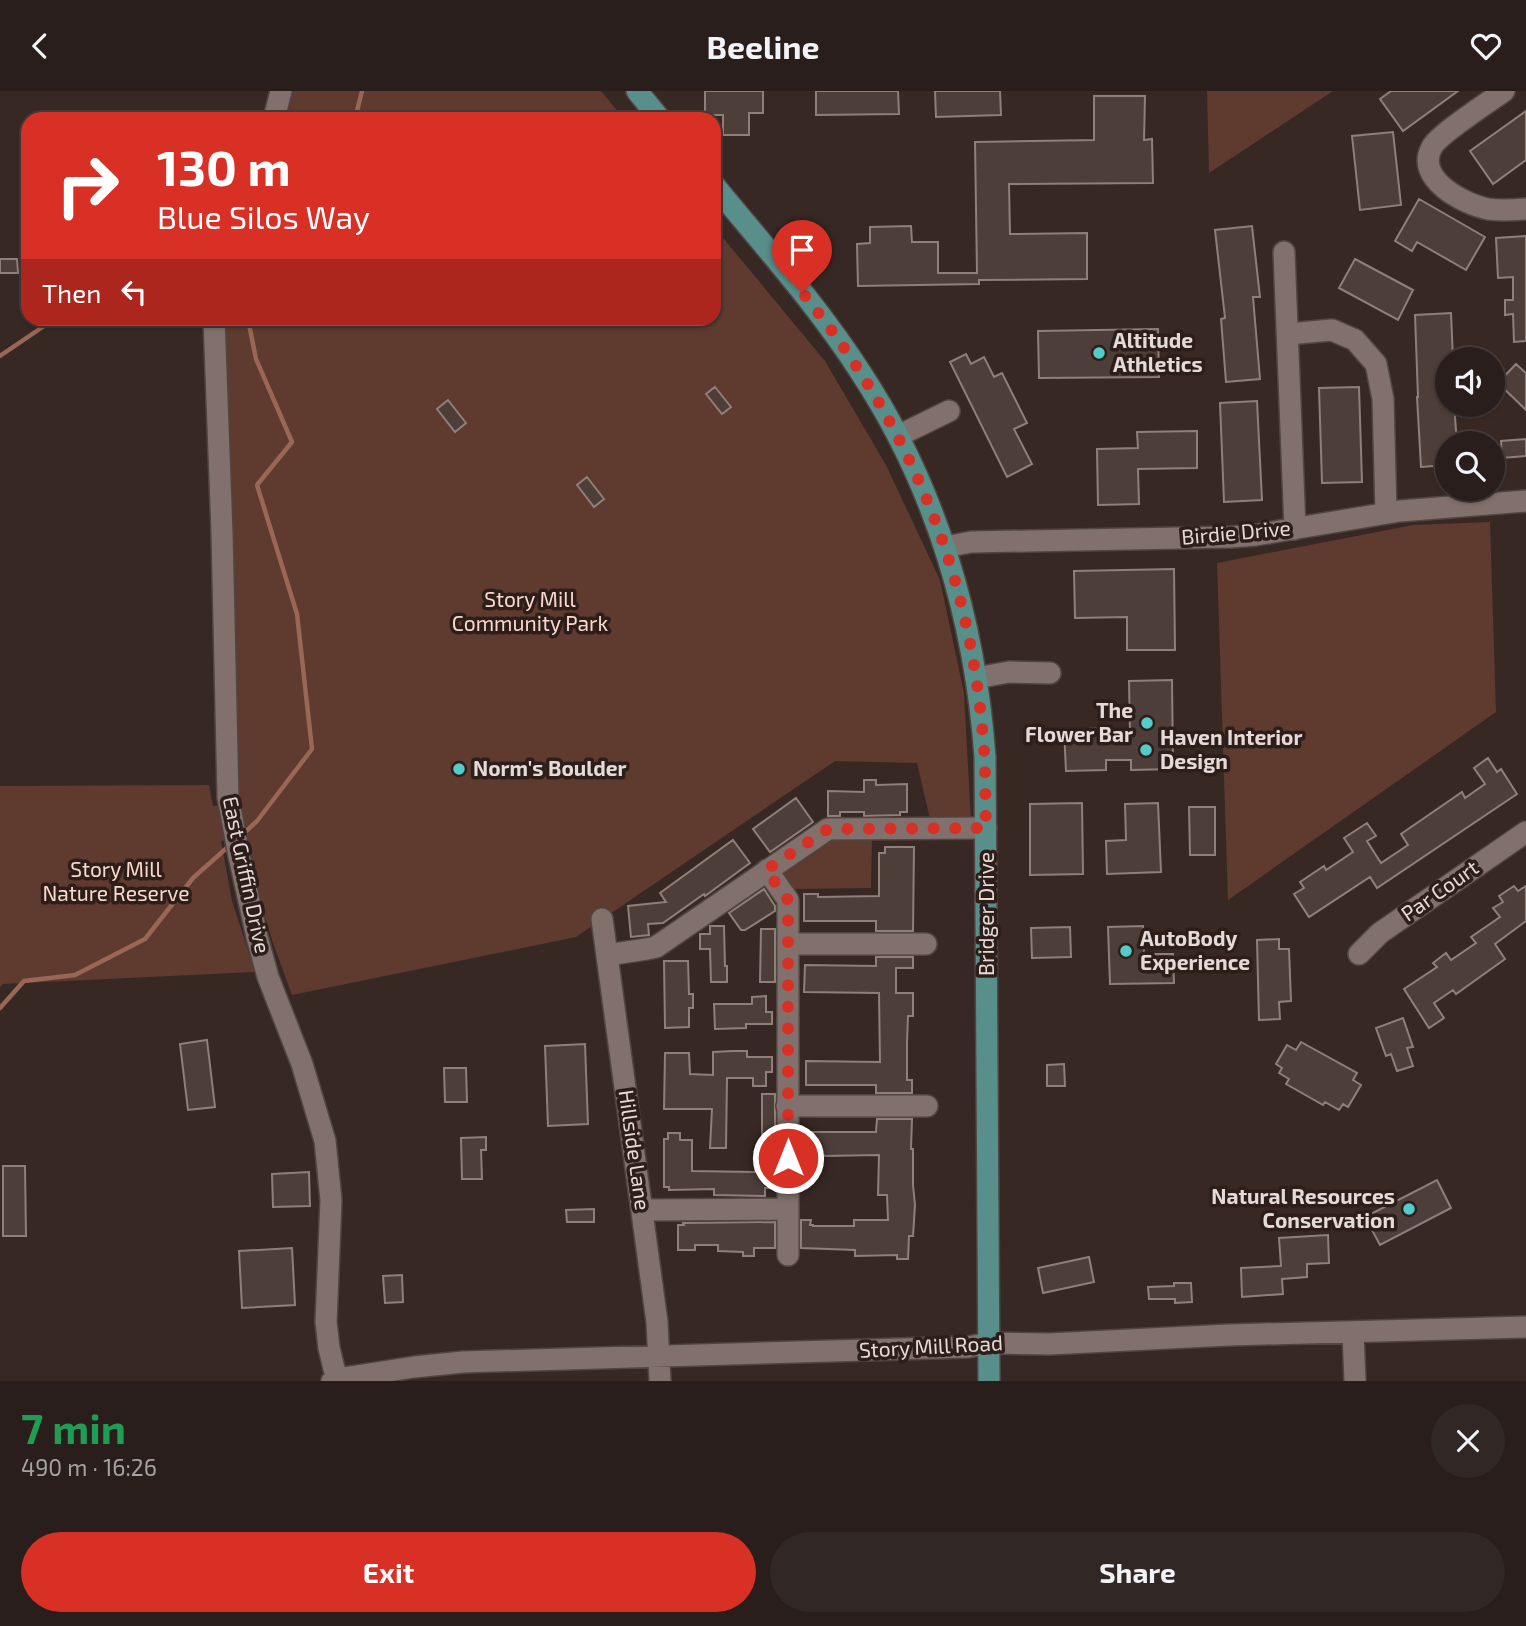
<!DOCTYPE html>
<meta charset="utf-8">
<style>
:root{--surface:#291e1b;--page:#312724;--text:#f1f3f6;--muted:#a5a2a3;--line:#453c3a;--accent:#d93025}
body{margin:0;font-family:"Exo 2",sans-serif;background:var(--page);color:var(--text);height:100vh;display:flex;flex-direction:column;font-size:26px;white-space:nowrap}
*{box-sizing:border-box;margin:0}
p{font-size:23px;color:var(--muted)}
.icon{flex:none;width:38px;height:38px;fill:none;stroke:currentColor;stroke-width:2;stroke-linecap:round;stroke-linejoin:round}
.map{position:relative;height:1290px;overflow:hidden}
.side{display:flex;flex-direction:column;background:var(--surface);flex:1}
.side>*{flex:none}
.banner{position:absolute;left:21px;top:21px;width:700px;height:214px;border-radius:21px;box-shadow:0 2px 5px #0004,0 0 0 2px var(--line);background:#d93025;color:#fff;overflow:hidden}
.buttons{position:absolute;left:1435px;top:256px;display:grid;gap:14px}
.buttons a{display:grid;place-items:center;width:70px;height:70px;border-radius:50%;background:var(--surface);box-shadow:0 2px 5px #0004,0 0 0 2px var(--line);font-size:35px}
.pin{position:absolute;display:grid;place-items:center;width:60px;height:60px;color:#fff;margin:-72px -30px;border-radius:50% 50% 50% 0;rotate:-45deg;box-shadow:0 0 7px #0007}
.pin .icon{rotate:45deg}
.me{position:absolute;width:77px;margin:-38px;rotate:0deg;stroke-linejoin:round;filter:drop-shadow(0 0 5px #0008)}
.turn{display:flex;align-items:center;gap:24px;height:147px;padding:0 21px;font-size:32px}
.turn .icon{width:91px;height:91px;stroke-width:2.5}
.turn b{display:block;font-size:49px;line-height:60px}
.then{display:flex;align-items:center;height:66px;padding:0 21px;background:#0003;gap:14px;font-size:26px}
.round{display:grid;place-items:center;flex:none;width:74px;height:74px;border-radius:37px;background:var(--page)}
.overview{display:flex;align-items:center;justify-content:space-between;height:119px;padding:0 21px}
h1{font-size:42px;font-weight:700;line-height:52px;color:#1e9e55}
.button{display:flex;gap:14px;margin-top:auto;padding:14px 21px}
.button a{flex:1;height:80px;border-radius:42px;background:var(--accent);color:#fff;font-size:28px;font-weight:700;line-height:80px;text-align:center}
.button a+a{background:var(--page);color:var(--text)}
header{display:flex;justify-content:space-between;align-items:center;height:91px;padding:0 21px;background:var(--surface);font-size:32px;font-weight:700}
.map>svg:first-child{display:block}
.green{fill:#5e3a2f}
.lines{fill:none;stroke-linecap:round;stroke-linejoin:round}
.stream{stroke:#9a6656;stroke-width:4.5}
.building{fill:#4e3e39;stroke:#907e79;stroke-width:2}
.minor-casing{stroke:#514542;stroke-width:24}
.major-casing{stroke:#514542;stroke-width:24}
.minor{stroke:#81706b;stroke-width:21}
.major{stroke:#598f8b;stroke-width:21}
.route{stroke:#d93025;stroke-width:12;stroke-dasharray:0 21.6}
.poi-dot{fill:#53cdc9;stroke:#2d1e1a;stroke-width:2.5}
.labels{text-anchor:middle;stroke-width:7;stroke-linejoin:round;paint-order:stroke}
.poi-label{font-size:21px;font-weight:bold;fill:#e4dad7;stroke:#2d1e1a;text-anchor:start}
.street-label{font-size:21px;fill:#e4dad7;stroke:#2d1e1a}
.park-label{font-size:21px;fill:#fad8ce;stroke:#2d1e1a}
</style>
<header><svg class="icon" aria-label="back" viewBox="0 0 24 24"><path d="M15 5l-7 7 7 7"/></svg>Beeline<svg class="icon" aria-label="heart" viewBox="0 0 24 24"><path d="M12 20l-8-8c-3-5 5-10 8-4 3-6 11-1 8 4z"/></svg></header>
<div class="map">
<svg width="1526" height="1290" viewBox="0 0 1526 1290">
<rect width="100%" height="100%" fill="#372824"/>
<path class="green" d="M287,0H601L624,28H278Z
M1207,0H1333L1209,82Z
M714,136L825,270L886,374L940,489L964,602L971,730L930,728L917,672L835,670L576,846L292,904L273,852L253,787L247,747L221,750L232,810L255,881L3,893L0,896V695L209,694L213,715L237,714L221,228H714Z
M1490,431L1496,621L1228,809L1217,472L1413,434Z
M832,747H872L871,797L793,798L781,783Z"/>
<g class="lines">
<path class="stream" d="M355,28L362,0
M0,265L47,233L81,228
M242,744L257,730L312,658L297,523L257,394L292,351L256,268L248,228
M0,917L24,890L75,884L145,848L193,787L230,754"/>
</g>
<path class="building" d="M705,0H763V22H749V44H723V24H705Z
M816,0H898L899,23L816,24Z
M935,0H1000L1001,24L936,26Z
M1391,0H1458L1403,40L1380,8Z
M1094,5H1145L1144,49L1152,48L1153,92L1009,93L1010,143L1087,142V188L979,189V193L858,195L857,153L870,152V136L911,135L912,151H938V182H977L975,51L1094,49Z
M1526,20V69L1493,93L1470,60Z
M1393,41L1401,114L1360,119L1352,45Z
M1419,108L1485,146L1466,179L1417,151L1412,160L1395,150Z
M1252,135L1260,206H1253L1260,288L1226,291L1221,228L1225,227L1215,139Z
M1526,145V250L1514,251L1513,223L1505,224V209H1513V186L1498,187L1496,147Z
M0,168H17L18,182H0Z
M1355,168L1413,199L1398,229L1339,197Z
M1451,222L1453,268H1447V313H1454L1457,352H1447V374L1421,376L1417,306H1418L1415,224Z
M1158,238L1159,286L1039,287L1038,240Z
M966,263L971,273L984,266L994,286L1002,282L1027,332L1014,338L1032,373L1007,386L950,271Z
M1516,273L1526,282V319L1498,292Z
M715,296L731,316L722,323L706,303Z
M1359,296L1362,391L1322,392L1319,297Z
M448,309L466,332L455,341L437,318Z
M1257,310L1262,409L1224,411L1220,312Z
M1197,340V377L1138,378L1139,413L1098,414L1097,358L1138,357L1137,341Z
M1526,348V365L1502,367L1501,350Z
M587,386L604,408L594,416L577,394Z
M1174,478L1175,559H1127V526L1075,527L1074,480Z
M1172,589L1173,678L1131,679V669H1106V679L1066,680L1064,639L1107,637V643L1130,642L1129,590Z
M1488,667L1497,681L1501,678L1517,703L1377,797L1370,786L1309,826L1294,803L1304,797L1300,791L1324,775L1326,779L1353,761L1344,747L1367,732L1376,745L1367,750L1381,772L1408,754L1401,743L1462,701L1465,707L1485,693L1474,677Z
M864,689H876V694L907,693V721H900V724L864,725V721H840V725H828V700L864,701Z
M796,707L813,731L770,761L753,738Z
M1082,712L1083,783L1030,784V713Z
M1158,712L1161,781L1107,783L1106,750L1126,749L1125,713Z
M1189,716H1215V764H1190Z
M733,749L750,772L705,805L704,803L663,832L648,833L649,844L631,846L628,815L666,811L660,802Z
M885,756H914L913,840H876V830H804V803H818V806L879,805V762H885Z
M1514,795L1518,800L1526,795V830L1495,853L1505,868L1456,903L1453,899L1434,912L1444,927L1429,937L1404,898L1437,876L1433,872L1446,862L1451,869L1476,852L1471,846L1500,826L1493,817L1503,811L1499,805Z
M764,798L775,815V820L745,839H741L729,822Z
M710,835H724L725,875H727V891H711L710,858H700V843H710Z
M1143,835L1144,863H1173L1174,892L1110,893L1108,836Z
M1070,836L1071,866L1032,867L1031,837Z
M761,838H775V891H760Z
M1279,848V858H1289L1291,910L1279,911L1280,928L1259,929L1257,849Z
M876,866H913V877H896V902H913V925H908L907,951V989H912V1002H876V994H806V970L880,971L879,902L804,901L805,874L876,875Z
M664,870H688L689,903H693V917H689V936L665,937Z
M766,905V921H772V933H746V937L715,938L714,913H752V906Z
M1403,927L1413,956L1407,957L1413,975L1397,980L1391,963L1386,965L1376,937Z
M207,949L215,1016L188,1019L180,953Z
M1301,951L1357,982L1353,989L1361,994L1348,1016L1343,1013L1339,1019L1325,1011L1323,1014L1286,993L1289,988L1279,982L1282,977L1276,973L1287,954L1296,959Z
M585,953L588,1033L548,1035L545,955Z
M733,960H747V966H772V981H766V995H753V987H727L726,1057H710L712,1018H664L665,962H689L690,983L713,984V961Z
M1064,973L1065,995H1047V974Z
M444,977H466L467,1011H445Z
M762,1003H775V1056H762Z
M877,1028H912L911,1058H913V1094L915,1114L913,1145H909L908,1168H897V1164L855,1165V1159L801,1157V1129H811L810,1134H813V1135H854V1129H888L887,1104H878L879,1064L824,1065V1064H805V1041H876Z
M668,1042H680V1049H692V1080L755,1081V1073H770V1097H765V1105L714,1104V1098L669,1099V1096H664V1048H668Z
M486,1046V1059H481L482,1088H462L461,1047Z
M3,1075H25L26,1145H3Z
M309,1081L310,1115L273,1116L272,1083Z
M1437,1089L1451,1117L1380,1154L1365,1126Z
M594,1118V1131H567L566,1119Z
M775,1131V1157H754V1165H743V1161L718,1160V1154H695V1159H678V1134H684L683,1132Z
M1328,1144L1329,1172L1307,1173V1186L1282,1188L1283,1203L1242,1206L1241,1177L1281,1175L1279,1147Z
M292,1157L295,1214L242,1217L239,1160Z
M1089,1166L1094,1191L1043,1202L1038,1177Z
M402,1184L403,1211L385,1212L383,1185Z
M1174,1192H1191L1192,1211L1175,1212V1208H1149L1148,1196L1174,1195Z"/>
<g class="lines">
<defs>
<path id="minor" d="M1504,0C1489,11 1439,43 1432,56C1414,87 1463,113 1488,118C1501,120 1513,119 1526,118
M274,28L281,0
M1284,161L1295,438
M214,228L222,441L228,706L239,765L257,846L268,886L302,973L325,1050L331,1109L326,1231L329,1257L337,1290
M1288,243L1332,239L1355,249L1376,273L1383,308L1386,422
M898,345L949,320
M945,456L971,451L1231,446L1256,444L1400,420L1526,410
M976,587L1009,581L1050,582
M767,779L788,809V1164
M602,828L657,1231L660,1290
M788,853H926
M1359,863L1380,842L1526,741
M607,864L647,858L656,856L828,738L986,737
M787,1015H927
M642,1119L787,1118
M1353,1241L1355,1290
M332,1290L337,1288L414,1276L463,1271L968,1256L989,1252L1049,1253L1229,1244L1526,1236"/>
<path id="major" d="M637,0L660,28
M714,94C764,155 818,215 861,282C936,396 975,529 985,666L989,1290"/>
</defs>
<use href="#minor" class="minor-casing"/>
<use href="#major" class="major-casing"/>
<use href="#minor" class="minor"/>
<use href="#major" class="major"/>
</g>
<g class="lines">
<path class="route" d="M788,1067V809L766,779L828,738L986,737C985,704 986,670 982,636C967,472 906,329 802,201"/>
</g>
<g class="poi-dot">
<circle cx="1099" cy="262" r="7"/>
<circle cx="1147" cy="632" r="7"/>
<circle cx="1146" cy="659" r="7"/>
<circle cx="459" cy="678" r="7"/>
<circle cx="1126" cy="860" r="7"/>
<circle cx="1409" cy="1118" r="7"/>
</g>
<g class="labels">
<g class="poi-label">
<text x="1113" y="257">Altitude<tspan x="1113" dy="24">Athletics</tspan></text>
<text x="1133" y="627" text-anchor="end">The<tspan x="1133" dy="24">Flower Bar</tspan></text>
<text x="1160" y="654">Haven Interior<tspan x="1160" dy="24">Design</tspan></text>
<text x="473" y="685">Norm's Boulder</text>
<text x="1140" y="855">AutoBody<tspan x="1140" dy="24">Experience</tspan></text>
<text x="1395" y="1113" text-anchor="end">Natural Resources<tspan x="1395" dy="24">Conservation</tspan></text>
</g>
<g class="street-label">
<text transform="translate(1236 442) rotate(-5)" y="7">Birdie Drive</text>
<text transform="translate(246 784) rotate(78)" y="7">East Griffin Drive</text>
<text transform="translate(1440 800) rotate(-35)" y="7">Par Court</text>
<text transform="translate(987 823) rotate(-90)" y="7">Bridger Drive</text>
<text transform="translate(634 1059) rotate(82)" y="7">Hillside Lane</text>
<text transform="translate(931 1256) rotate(-3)" y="7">Story Mill Road</text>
</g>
<g class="park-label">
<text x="530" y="516">Story Mill<tspan x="530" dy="24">Community Park</tspan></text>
<text x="116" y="786">Story Mill<tspan x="116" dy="24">Nature Reserve</tspan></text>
</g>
</g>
</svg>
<div class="buttons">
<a><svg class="icon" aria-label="sound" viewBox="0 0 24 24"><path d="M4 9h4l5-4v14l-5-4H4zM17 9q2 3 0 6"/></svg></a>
<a><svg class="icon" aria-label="search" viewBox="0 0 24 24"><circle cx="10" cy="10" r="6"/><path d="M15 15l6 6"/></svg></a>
</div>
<div class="pin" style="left:802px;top:201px;background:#d93025"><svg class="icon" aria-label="arrive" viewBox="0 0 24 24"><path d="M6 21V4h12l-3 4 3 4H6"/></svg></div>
<svg class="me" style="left:788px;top:1067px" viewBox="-20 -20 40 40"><circle r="17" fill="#d93025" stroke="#fff" stroke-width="3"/><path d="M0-11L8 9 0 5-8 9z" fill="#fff"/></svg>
<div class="banner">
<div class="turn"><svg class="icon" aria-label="right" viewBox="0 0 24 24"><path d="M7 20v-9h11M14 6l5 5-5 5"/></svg><div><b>130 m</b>Blue Silos Way</div></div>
<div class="then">Then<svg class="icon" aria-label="left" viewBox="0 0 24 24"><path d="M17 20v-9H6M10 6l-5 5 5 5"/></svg></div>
</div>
</div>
<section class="side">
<div class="overview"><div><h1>7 min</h1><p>490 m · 16:26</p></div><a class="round"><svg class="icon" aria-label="close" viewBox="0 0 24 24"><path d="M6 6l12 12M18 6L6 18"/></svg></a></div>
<div class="button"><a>Exit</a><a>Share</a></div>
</section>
